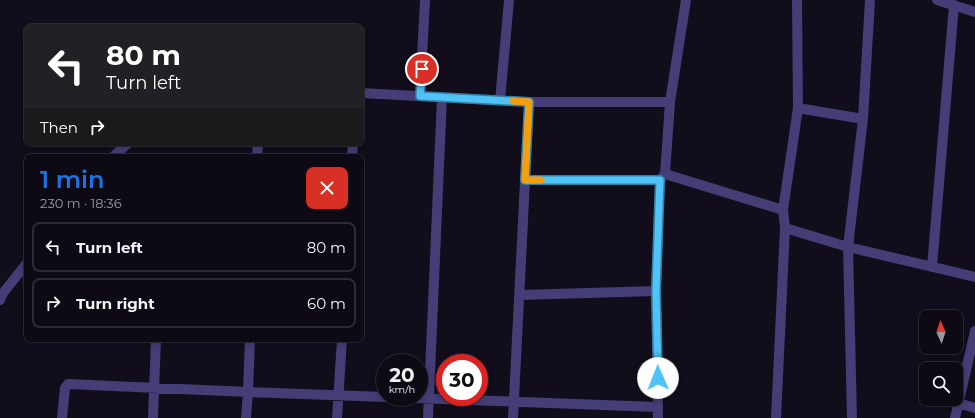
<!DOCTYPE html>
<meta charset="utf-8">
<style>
:root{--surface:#0d0a14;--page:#1b1822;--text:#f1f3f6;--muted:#9a9aa0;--line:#2d2b34;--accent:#1a73e8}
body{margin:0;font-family:Montserrat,sans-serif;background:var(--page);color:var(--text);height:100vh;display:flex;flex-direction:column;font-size:15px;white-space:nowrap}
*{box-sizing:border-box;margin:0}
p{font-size:13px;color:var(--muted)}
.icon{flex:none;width:22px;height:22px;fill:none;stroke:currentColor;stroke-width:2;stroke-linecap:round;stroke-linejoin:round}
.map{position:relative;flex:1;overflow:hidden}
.side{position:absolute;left:24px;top:154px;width:340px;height:188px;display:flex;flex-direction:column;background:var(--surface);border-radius:8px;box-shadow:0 2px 6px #0003,0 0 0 1px var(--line)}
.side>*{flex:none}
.hud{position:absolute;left:24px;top:24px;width:340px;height:122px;border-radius:8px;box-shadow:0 2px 6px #0003,0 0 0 1px var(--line);background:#202124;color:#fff;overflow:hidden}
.needle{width:26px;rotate:357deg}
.buttons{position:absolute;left:919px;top:310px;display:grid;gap:8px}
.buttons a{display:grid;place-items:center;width:44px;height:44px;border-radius:8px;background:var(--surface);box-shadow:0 2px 6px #0003,0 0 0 1px var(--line);font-size:20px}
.speed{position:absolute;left:376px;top:354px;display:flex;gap:8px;font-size:20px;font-weight:700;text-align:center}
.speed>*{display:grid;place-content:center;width:52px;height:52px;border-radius:50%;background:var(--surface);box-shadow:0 2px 6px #0003,0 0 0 1px var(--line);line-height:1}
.speed small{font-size:10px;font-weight:400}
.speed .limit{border:6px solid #d22;background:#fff;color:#111}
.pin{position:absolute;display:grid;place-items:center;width:34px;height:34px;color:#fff;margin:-17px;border:2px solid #fff;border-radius:50%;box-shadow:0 1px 4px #0007}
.me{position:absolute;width:44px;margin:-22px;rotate:359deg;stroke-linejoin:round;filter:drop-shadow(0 0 3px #0008)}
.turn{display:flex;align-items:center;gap:14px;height:84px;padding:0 16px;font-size:18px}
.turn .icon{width:52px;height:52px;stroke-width:2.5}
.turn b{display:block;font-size:28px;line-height:34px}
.then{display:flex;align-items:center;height:38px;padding:0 16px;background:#0003;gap:8px;font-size:15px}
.round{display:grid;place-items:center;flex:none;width:42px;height:42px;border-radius:8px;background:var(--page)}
.head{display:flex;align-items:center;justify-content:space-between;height:68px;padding:0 16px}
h1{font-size:24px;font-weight:600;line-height:30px;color:var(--accent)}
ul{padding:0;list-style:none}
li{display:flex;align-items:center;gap:12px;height:50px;margin:0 8px 6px;padding:0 8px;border:2px solid var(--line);border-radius:8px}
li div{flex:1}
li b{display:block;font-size:15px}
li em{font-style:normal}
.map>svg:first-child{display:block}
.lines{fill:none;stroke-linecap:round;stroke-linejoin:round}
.minor{stroke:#443d76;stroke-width:10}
.route-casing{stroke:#337fa1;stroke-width:10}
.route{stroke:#4fc3f7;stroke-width:7}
.slow{stroke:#f59e0b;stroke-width:7}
</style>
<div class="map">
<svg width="975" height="418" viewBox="0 0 975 418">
<rect width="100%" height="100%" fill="#110d1b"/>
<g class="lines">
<path class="minor" d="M937,0L975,12
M361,93L529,102H670
M420,96L425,0
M500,101L509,0
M798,108L863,119
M113,157L128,143
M257,157L258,143
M352,157L353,143
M665,174L783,210
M525,180H660
M785,228L848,247L975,277
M932,267L954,5
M520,295L656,291
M0,300L3,293L27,263
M958,403L975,408
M62,418L65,388L68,384L248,392L250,339
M153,418L156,339
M246,418L248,392L658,407
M337,418L342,339
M428,418L442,97
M513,418L529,102
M658,418L656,291L660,180L665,174L670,102L686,0
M776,418L785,228L783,210L798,108L797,0
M852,418L848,247L863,119L870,0
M955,418L975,331"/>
</g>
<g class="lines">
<defs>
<path id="route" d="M422,69L420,96L529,102L525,180H660L656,290L658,378"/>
</defs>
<use href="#route" class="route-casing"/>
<use href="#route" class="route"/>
<path class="slow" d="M513,101L529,102L525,180H541"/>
</g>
</svg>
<div class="buttons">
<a><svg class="needle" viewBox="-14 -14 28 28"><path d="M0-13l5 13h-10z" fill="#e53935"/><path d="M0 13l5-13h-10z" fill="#9a9aa0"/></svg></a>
<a><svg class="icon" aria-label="search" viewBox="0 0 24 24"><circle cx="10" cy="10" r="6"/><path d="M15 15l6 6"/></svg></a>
</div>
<div class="speed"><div>20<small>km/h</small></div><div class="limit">30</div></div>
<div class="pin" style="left:422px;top:69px;background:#d93025"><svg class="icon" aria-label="arrive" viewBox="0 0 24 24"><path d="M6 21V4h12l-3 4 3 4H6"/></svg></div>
<svg class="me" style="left:658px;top:378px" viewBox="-20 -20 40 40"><circle r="19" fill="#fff"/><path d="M0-13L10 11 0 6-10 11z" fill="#4fc3f7"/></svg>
<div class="hud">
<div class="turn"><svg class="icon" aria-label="left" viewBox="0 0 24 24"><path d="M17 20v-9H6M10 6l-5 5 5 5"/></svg><div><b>80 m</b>Turn left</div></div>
<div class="then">Then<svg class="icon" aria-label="right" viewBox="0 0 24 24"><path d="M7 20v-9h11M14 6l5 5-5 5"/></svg></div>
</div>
<section class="side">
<div class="head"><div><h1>1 min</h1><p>230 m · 18:36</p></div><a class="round" style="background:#d93025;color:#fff"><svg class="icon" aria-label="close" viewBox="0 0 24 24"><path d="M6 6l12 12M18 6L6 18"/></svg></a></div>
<ul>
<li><svg class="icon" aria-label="left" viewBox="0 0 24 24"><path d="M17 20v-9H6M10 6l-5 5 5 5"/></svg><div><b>Turn left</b></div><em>80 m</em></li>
<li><svg class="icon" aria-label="right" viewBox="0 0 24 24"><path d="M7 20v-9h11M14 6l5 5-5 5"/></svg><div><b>Turn right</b></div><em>60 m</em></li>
</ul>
</section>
</div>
